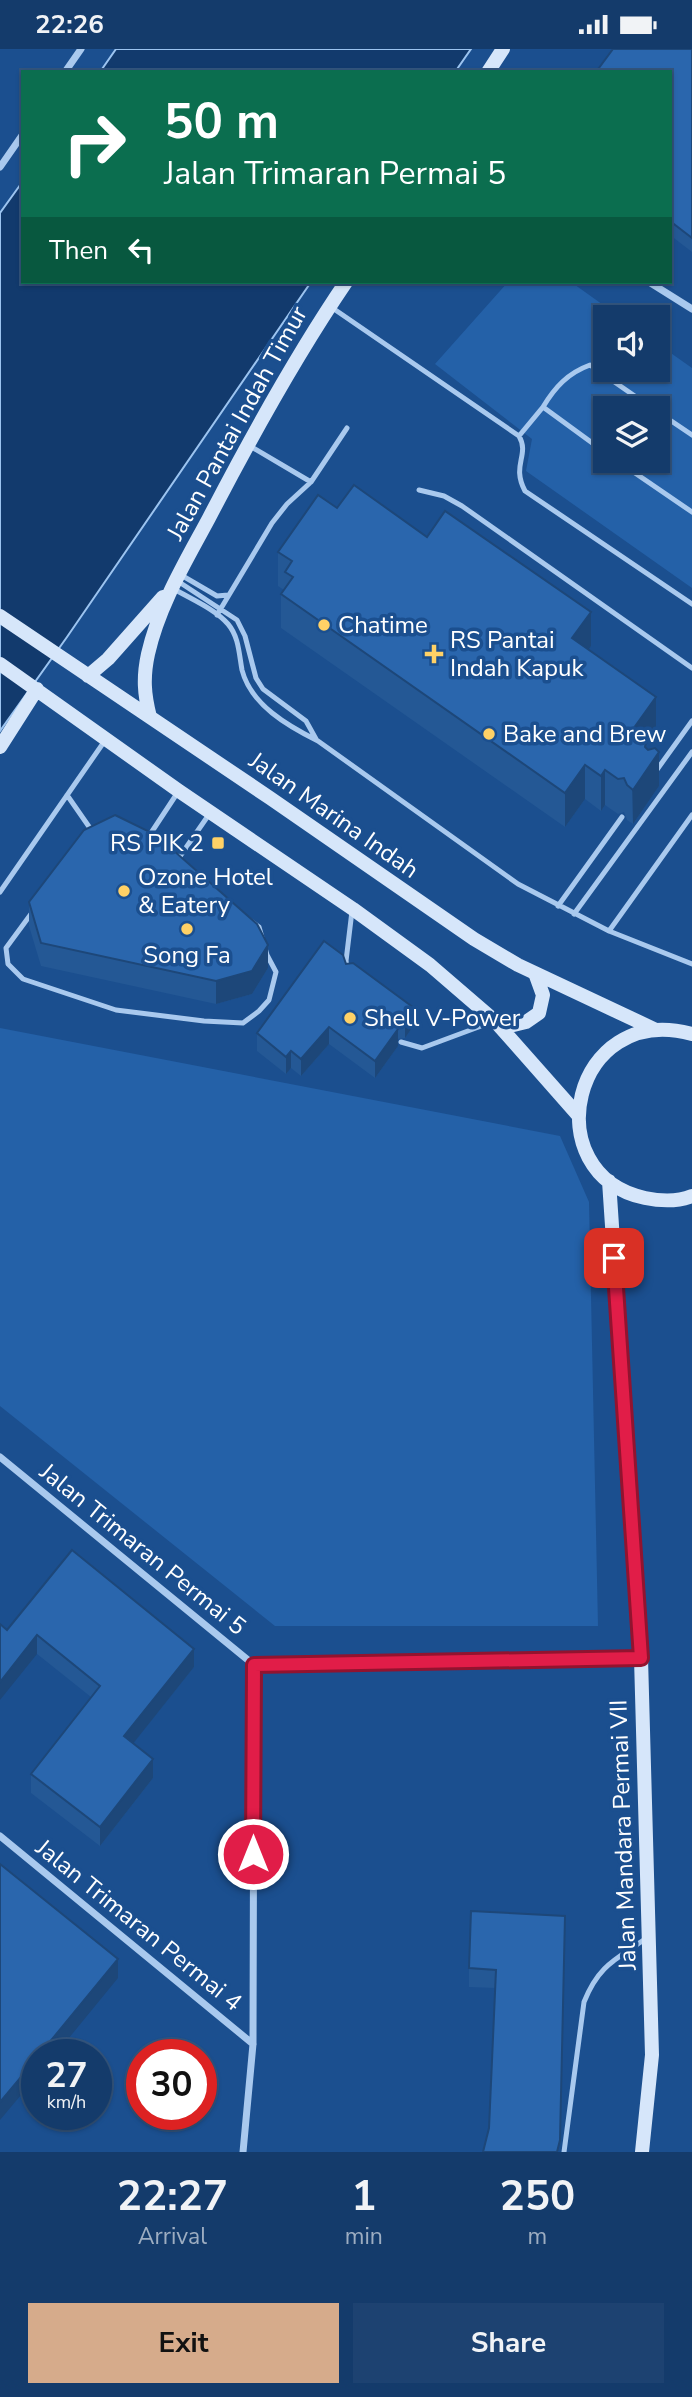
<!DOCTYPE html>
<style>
:root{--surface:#143b6b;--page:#1d4271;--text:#f1f3f6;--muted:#9dadc1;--line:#33557e;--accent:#d6ab8b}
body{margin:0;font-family:"Nunito Sans",sans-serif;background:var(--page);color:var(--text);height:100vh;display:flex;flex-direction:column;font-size:26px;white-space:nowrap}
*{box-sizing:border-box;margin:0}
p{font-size:23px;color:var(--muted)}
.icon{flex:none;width:38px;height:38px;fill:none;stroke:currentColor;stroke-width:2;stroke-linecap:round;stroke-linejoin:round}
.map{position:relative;height:2103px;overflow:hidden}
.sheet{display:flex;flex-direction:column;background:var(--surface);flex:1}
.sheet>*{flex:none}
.banner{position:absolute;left:21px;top:21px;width:651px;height:214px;border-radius:0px;box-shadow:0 2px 5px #0004,0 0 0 2px var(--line);background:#0b6e4f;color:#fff;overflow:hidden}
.tools{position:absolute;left:593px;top:256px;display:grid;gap:14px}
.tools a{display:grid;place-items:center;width:77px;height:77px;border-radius:0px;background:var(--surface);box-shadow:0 2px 5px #0004,0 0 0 2px var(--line);font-size:35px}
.speed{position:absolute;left:21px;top:1990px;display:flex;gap:14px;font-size:35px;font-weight:700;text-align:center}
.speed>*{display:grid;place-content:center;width:91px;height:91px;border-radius:50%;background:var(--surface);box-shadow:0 2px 5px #0004,0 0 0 2px var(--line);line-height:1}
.speed small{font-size:18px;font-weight:400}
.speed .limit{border:10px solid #d22;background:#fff;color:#111}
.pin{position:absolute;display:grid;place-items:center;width:60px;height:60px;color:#fff;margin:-30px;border-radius:14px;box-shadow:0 4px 10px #0006}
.me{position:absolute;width:77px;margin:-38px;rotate:0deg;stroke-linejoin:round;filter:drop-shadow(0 0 5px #0008)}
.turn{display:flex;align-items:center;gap:24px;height:147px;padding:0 28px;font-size:32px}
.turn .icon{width:91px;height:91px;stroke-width:2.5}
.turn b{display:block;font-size:49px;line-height:60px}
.then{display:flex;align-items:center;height:66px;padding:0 28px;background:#0003;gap:14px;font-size:26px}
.eta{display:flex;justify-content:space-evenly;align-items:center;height:119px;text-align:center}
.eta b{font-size:42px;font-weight:700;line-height:49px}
.cta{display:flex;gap:14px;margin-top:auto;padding:14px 28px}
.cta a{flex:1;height:80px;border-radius:0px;background:var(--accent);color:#111;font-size:28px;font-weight:700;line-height:80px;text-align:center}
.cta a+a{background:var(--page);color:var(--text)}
.status{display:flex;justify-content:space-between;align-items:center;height:49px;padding:0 35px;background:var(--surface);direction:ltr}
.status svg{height:19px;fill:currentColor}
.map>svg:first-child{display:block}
.green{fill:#2461a8;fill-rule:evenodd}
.water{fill:#123a6d;stroke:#9cc4f0;stroke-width:2}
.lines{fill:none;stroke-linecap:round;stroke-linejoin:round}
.lane{stroke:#a9c9ee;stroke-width:5}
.street{stroke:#a9c9ee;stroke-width:7}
.secondary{stroke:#d6e6fa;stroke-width:14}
.wall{fill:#245895}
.shaded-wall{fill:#1d4779}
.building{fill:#2a66ad;stroke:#1d4779;stroke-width:2}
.route-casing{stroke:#92132f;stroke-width:18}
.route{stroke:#e11d48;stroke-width:12}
.poi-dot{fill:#ffd166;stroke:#1b4f8f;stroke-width:2.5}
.labels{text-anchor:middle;stroke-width:7;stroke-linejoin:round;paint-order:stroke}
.street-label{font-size:24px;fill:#fff;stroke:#1b4f8f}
.poi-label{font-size:24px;fill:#fff;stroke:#1b4f8f;text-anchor:start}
</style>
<div class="status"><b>22:26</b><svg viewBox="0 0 49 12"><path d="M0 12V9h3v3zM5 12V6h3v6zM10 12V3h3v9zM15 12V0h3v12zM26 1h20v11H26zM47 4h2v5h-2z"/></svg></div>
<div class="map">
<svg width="692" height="2103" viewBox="0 0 692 2103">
<rect width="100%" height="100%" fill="#1b4f8f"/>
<path class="green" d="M508,233H571L620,268H606V320H658V295L692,319V539L526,422L532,390L435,315ZM606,359H658V411H606Z
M0,979L560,1087L589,1153L598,1577H275L0,1357Z"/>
<path class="water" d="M116,0H471L455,23H100Z
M23,132V233H311L67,588L0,682V164Z"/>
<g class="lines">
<path class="lane" d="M331,258L519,387C530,406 511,416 525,442L692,555
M658,363L692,386
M519,387L543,358
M250,397L311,433
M606,404L543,358C555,338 568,324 590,316L652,359
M616,411L692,463
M419,441L444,447L462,457L692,619
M181,526L217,547L228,546
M176,531L237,571L245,587L256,629L263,640L306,672L316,690
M174,540C191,550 215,560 228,575C239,588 239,605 242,621C251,656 288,677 318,692L518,835L609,882L692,915
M217,566L272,474L287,455L311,433L347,379
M656,722L692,672
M67,746L92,782
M113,777L145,793L259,878L267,906L276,923L269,951L259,962L243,974L204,972L116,961L23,930L8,915L6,899L92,782Z
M149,787L178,743
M176,813L210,764
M0,843L106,690
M558,857L622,768
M574,865L692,703
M609,882L692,766
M348,922L346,912L352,862
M401,993L422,999L492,973
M564,2103L584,1953C599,1915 617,1910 648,1888"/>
<path class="street" d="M65,23L81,0
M0,118L23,85
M649,233L692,260
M0,1408L254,1616L641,1609
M0,1787L253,1995
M243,2103L253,1995L254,1616"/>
<path class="secondary" d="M488,23L503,0
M0,567L270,749L474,890L518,916L654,980
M0,615L179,742L353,860L430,916L495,972L578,1066
M88,627L108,610L163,548
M150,668C144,645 143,628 148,605C159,556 186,512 209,469C251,388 295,308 346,233
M0,698L37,640
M501,979L526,973L539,964L543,946L535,924
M692,985C572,952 534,1125 645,1149C660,1152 677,1153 692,1147
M609,1132L641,1609L652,2006L642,2103"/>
</g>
<path class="wall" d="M692,0V203L670,186V23Z
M337,459L427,488L591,597L588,601L656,682L646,696V699L659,737L633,775L627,771L624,763L618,765L605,756L601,762L585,750L565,778L281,579V545L284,541L278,537V503Z
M29,853L268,919L252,945L216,955L41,917L29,877Z
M346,915L414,976L405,989L398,990V997L375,1029L329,995L301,1027L291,1019L286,1025L257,1002V984Z
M7,1581L194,1618L133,1694L153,1729L100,1797L31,1744V1725L91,1648Z
M565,1867L489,2079L496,1939L469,1938V1919Z"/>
<path class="shaded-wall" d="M591,563V597L572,624V589Z
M656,648V682L646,696V722L659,703V737L633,775L631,683Z
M585,716V750L565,778V744Z
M605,721V756L601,762V727Z
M268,896V919L252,945L216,955V932Z
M414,959V976L405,989V971Z
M329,978V995L301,1027V1010Z
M398,980V997L375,1029V1012Z
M291,1002V1019L286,1025V1008Z
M37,1586V1605L0,1651V1633Z
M194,1600V1618L124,1706V1687Z
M153,1710V1729L100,1797V1778Z
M118,1910V1929L55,2006H39Z
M37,2009V2027L0,2071V2053Z"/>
<path class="building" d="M613,0H692V189L670,172V23H596Z
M354,436L427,488L445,462L591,563L572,589L656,648L631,683L646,693L645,698L648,701L655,699L659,703L633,741L627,736L624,729L618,730L605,721L601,727L585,716L565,744L281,545L293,528L285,523L292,512L278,503L318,446L337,459Z
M115,766L156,786L257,875L268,896L252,922L216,932L41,894L29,853L84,781Z
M324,892L343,906L346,915L353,914L414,959L405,971L397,972L398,980L375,1012L329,978L301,1010L291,1002L286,1008L257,984Z
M72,1501L194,1600L124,1687L153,1710L100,1778L31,1725L100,1637L37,1586L0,1633V1575L7,1581Z
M0,1815L118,1910L39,2006H37V2009L0,2053Z
M471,1862L565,1867L560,2091L557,2103H483L489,2079L496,1921L469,1919Z"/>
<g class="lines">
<defs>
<path id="route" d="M253,1805L254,1616L641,1609L614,1209"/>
</defs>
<use href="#route" class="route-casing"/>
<use href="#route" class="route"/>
</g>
<g class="poi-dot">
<circle cx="324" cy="576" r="7"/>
<path d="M430.5 594.5h7v7h7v7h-7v7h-7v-7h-7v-7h7z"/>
<circle cx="489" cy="685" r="7"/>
<rect x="211" y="787" width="14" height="14" rx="3.5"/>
<circle cx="124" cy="842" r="7"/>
<circle cx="187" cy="880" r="7"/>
<circle cx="350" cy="969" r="7"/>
</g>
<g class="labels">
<g class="street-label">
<text transform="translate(237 374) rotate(-61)" y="8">Jalan Pantai Indah Timur</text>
<text transform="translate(334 766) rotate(35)" y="8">Jalan Marina Indah</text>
<text transform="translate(143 1500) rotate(39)" y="8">Jalan Trimaran Permai 5</text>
<text transform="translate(623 1786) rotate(-92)" y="8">Jalan Mandara Permai VII</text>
<text transform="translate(139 1876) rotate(39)" y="8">Jalan Trimaran Permai 4</text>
</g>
<g class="poi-label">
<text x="338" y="584">Chatime</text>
<text x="450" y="599">RS Pantai<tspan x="450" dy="28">Indah Kapuk</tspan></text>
<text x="503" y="693">Bake and Brew</text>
<text x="204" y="802" text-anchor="end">RS PIK 2</text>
<text x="138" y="836">Ozone Hotel<tspan x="138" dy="28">&amp; Eatery</tspan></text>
<text x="187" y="914" text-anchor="middle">Song Fa</text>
<text x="364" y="977">Shell V-Power</text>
</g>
</g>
</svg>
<div class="tools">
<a><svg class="icon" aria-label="sound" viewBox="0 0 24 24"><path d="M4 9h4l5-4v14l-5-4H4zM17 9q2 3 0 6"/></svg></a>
<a><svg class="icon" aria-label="layers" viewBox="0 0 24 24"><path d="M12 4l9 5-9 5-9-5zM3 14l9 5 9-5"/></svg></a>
</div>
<div class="speed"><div>27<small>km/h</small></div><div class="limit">30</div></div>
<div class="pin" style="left:614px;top:1209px;background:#d93025"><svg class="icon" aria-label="arrive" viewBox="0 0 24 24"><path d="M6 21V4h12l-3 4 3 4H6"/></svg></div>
<svg class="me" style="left:253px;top:1805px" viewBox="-20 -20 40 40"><circle r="17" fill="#e11d48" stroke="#fff" stroke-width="3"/><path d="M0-11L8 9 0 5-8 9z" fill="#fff"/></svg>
<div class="banner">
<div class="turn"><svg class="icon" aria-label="right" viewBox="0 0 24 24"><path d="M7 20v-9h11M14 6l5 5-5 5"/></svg><div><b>50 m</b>Jalan Trimaran Permai 5</div></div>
<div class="then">Then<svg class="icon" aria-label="left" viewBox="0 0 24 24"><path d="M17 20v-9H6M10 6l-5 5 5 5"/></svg></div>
</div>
</div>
<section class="sheet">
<div class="eta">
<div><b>22:27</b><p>Arrival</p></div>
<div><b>1</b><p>min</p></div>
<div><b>250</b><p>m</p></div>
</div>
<div class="cta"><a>Exit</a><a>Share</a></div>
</section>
